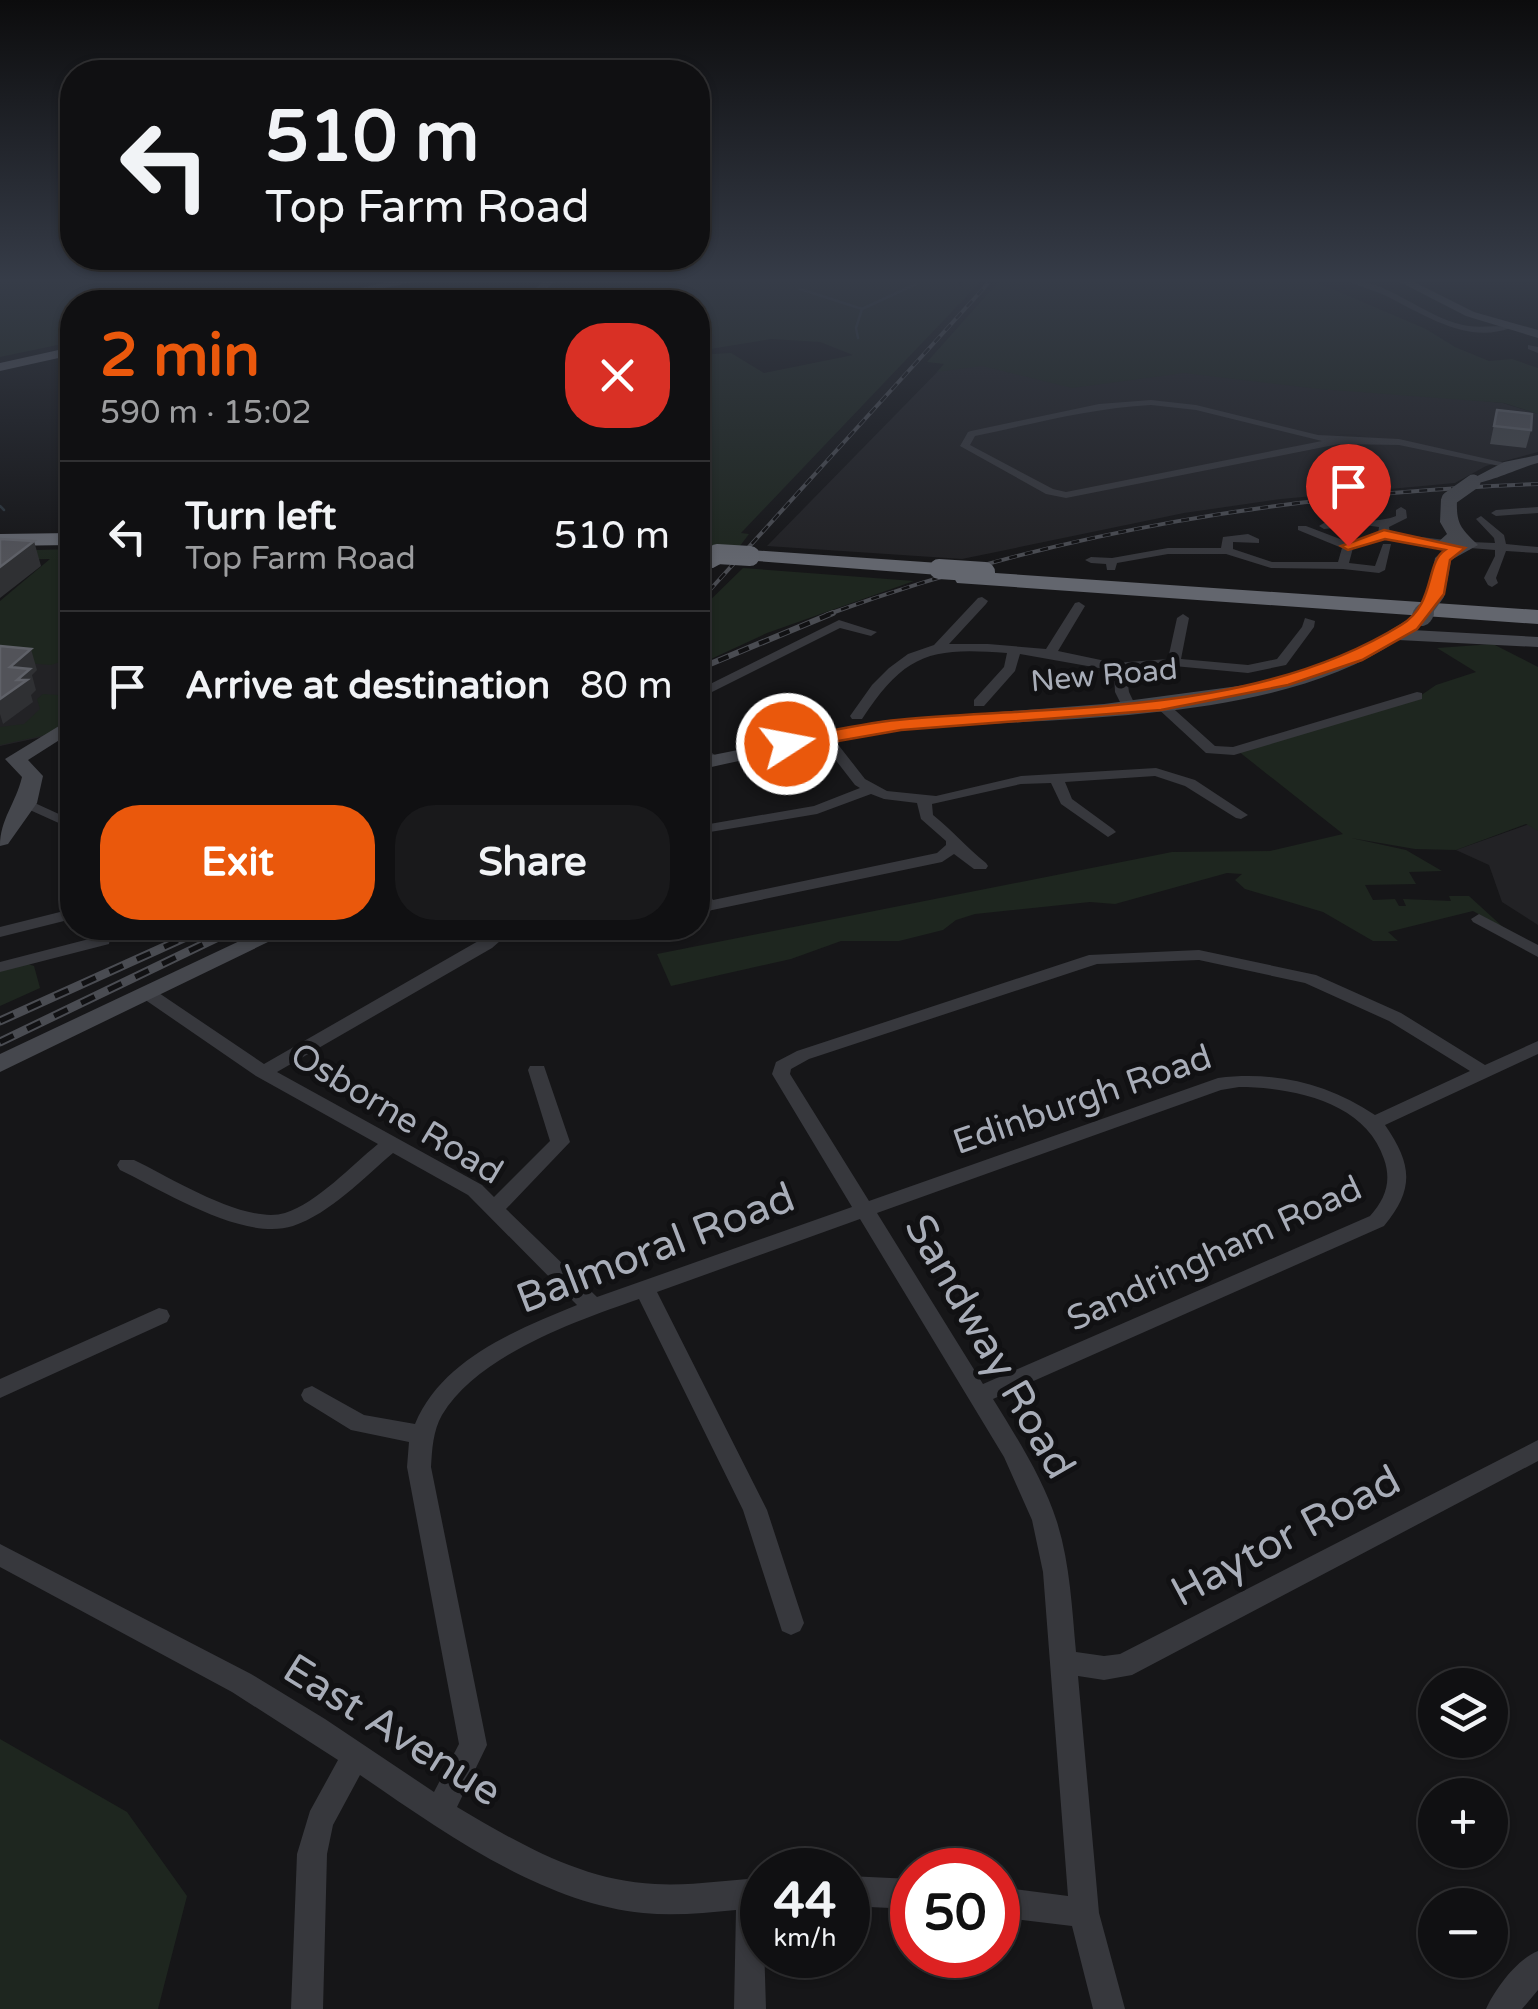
<!DOCTYPE html>
<meta charset="utf-8">
<style>
:root{--surface:#101012;--page:#19191b;--text:#f1f3f6;--muted:#9c9d9f;--line:#303032;--accent:#ea580c}
body{margin:0;font-family:"Varela Round",sans-serif;background:var(--page);color:var(--text);height:100vh;display:flex;flex-direction:column;font-size:38px;white-space:nowrap}
*{box-sizing:border-box;margin:0}
p{font-size:32px;color:var(--muted)}
.icon{flex:none;width:55px;height:55px;fill:none;stroke:currentColor;stroke-width:2;stroke-linecap:round;stroke-linejoin:round}
.map{position:relative;flex:1;overflow:hidden}
.sheet{position:absolute;left:60px;top:290px;width:650px;height:650px;display:flex;flex-direction:column;background:var(--surface);border-radius:40px;box-shadow:0 2px 8px #0004,0 0 0 2px var(--line)}
.sheet>*{flex:none}
.hud{position:absolute;left:60px;top:60px;width:650px;height:210px;border-radius:40px;box-shadow:0 2px 8px #0004,0 0 0 2px var(--line);background:#101012;color:var(--text);overflow:hidden}
.controls{position:absolute;left:1418px;top:1668px;display:grid;gap:20px}
.controls a{display:grid;place-items:center;width:90px;height:90px;border-radius:50%;background:var(--surface);box-shadow:0 2px 8px #0004,0 0 0 2px var(--line);font-size:50px}
.speed{position:absolute;left:740px;top:1848px;display:flex;gap:20px;font-size:50px;font-weight:700;text-align:center}
.speed>*{display:grid;place-content:center;width:130px;height:130px;border-radius:50%;background:var(--surface);box-shadow:0 2px 8px #0004,0 0 0 2px var(--line);line-height:1}
.speed small{font-size:25px;font-weight:400}
.speed .limit{border:15px solid #d22;background:#fff;color:#111}
.pin{position:absolute;display:grid;place-items:center;width:85px;height:85px;color:#fff;margin:-102px -42px;border-radius:50% 50% 50% 0;rotate:-45deg;box-shadow:0 0 10px #0007}
.pin .icon{rotate:45deg}
.me{position:absolute;width:110px;margin:-55px;rotate:79deg;stroke-linejoin:round;filter:drop-shadow(0 0 8px #0008)}
.turn{display:flex;align-items:center;gap:35px;height:210px;padding:0 40px;font-size:45px}
.turn .icon{width:130px;height:130px;stroke-width:2.5}
.turn b{display:block;font-size:70px;line-height:85px}
.round{display:grid;place-items:center;flex:none;width:105px;height:105px;border-radius:40px;background:var(--page)}
.headline{display:flex;align-items:center;justify-content:space-between;height:170px;padding:0 40px}
h1{font-size:60px;font-weight:800;line-height:75px;color:var(--accent)}
.button{display:flex;gap:20px;margin-top:auto;padding:20px 40px}
.button a{flex:1;height:115px;border-radius:40px;background:var(--accent);color:#fff;font-size:40px;font-weight:800;line-height:115px;text-align:center}
.button a+a{background:var(--page);color:var(--text)}
ul{padding:0;list-style:none}
li{display:flex;align-items:center;gap:30px;height:150px;padding:0 40px;border-top:2px solid var(--line)}
li div{flex:1}
li b{display:block;font-size:38px}
li em{font-style:normal}
.map>svg:first-child{display:block}
.built{fill:#222225}
.green{fill:#1e261f}
.lines{fill:none;stroke-linecap:round;stroke-linejoin:round}
.stream{stroke:#2c353c;stroke-width:2.5}
.street{fill:#37383d;fill-rule:evenodd}
.secondary{fill:#45474d;fill-rule:evenodd}
.primary{fill:#53555c;fill-rule:evenodd}
.highway{fill:#63666e;fill-rule:evenodd}
.rail-far2-casing{stroke:#4a4c52;stroke-width:4}
.rail-far1-casing{stroke:#4a4c52;stroke-width:6}
.rail-casing{stroke:#4a4c52;stroke-width:9}
.rail-far2{stroke:#111113;stroke-width:2.5;stroke-dasharray:8;stroke-linecap:butt}
.rail-far1{stroke:#111113;stroke-width:4;stroke-dasharray:11;stroke-linecap:butt}
.rail{stroke:#111113;stroke-width:5;stroke-dasharray:15;stroke-linecap:butt}
.secondary-bridge-far1{stroke:#45474d;stroke-width:15}
.secondary-bridge{stroke:#45474d;stroke-width:20}
.highway-bridge{stroke:#63666e;stroke-width:20}
.wall{fill:#47494d}
.shaded-wall{fill:#2f3033}
.building{fill:#525359;stroke:#5f6168;stroke-width:2.5}
.route{fill:#ea580c;stroke:#983908;stroke-width:2.5}
.labels{text-anchor:middle;stroke-width:10;stroke-linejoin:round;paint-order:stroke}
.far-street-label{font-size:30px;fill:#a8adb8;stroke:#111113}
.street-label{font-size:35px;fill:#a8adb8;stroke:#111113}
.near-street-label{font-size:42px;fill:#a8adb8;stroke:#111113}
</style>
<div class="map">
<svg width="1538" height="2009" viewBox="0 0 1538 2009">
<rect width="100%" height="100%" fill="#161618"/>
<path class="built" d="M967,350L1503,403L1538,414V452L1486,466L1455,483L1281,499L1184,513L962,559L767,546L946,363Z
M68,562H72V717L51,735L0,746V617Z
M1538,821V925L1502,902L1489,865L1456,850Z"/>
<path class="green" d="M0,279H342L352,284L267,302H72V342L0,357Z
M560,279H956L962,289L960,279H983L741,533L749,534L737,550L698,549V355L731,353L764,373L853,355L820,342L771,339L698,351V302H530Z
M1001,279H1309L1426,329L1455,347L1489,361L1512,359L1538,368V414L1504,403L1319,389L1184,373L1072,388L982,366L937,372L944,364L927,362Z
M72,549L68,562L72,563V658L51,665L0,661V601L50,559L0,560V551Z
M743,568L914,581L767,633L698,665V612Z
M1493,644L1538,667V831L1526,824L1456,850L1415,849L1351,838L1406,850L1442,871L1409,872L1416,884L1365,885L1373,900L1395,899L1399,906H1406L1403,899L1451,901L1449,896H1469L1504,928L1473,911L1388,932L1398,941H1373L1323,912L1245,889L1235,880L1242,874L1227,873L1115,904L1090,902L975,914L956,920L943,930L899,941H841L791,959L671,986L657,954L1172,852L1270,851L1343,834L1238,751L1420,696L1436,685L1476,672L1437,648Z
M43,694L72,696V714L50,734L0,745V727L24,724L40,709L37,699Z
M28,964L34,966L40,988L0,1006V971Z
M0,1739L127,1812L187,1896L158,2009H0Z"/>
<g class="lines">
<path class="stream" d="M800,289L862,309
M858,338L856,328L862,309L916,284
M0,506L4,510"/>
<path class="street" d="M1344,279C1387,279 1422,316 1463,325C1479,329 1496,324 1510,328C1466,345 1420,312 1382,294C1369,289 1356,285 1344,279Z
M1528,345L1538,347V353L1528,349Z
M1151,400L1196,405L1318,435L1399,439L1514,465L1509,468L1399,445L1339,444L1066,498L1046,494L960,446L968,432L971,431L1099,404ZM1151,405L1196,410L1322,441L1066,492L1053,489L970,445L975,436C1033,424 1091,408 1151,405Z
M1401,507L1406,510L1407,518L1389,527L1390,533L1445,540L1451,543L1445,546L1384,540L1353,548L1349,563L1375,566L1383,544H1391L1385,570L1379,573L1343,569L1271,568L1226,554H1168L1117,563L1115,570H1107L1106,564L1091,563L1085,560L1091,557L1112,558L1168,548H1221L1223,537L1248,534L1259,539V543L1233,542V549L1272,562H1338L1342,548L1298,530V526H1306L1348,542L1378,534L1379,527L1364,525L1324,529L1319,526L1324,523C1345,521 1380,523 1396,516V510Z
M1538,507V513L1496,516L1491,513L1496,510Z
M1481,516L1504,535L1506,544L1538,547V553L1506,551L1496,578L1498,583L1492,587L1488,585L1484,578L1495,556V550L1470,548L1464,545L1470,542L1495,543L1494,538L1476,519Z
M982,597L988,601L986,604L949,644H988L1046,649L1075,603L1079,602L1085,606L1058,651L1115,663L1168,659L1177,618L1183,614L1189,618L1181,659L1248,665L1277,659L1302,627L1305,618L1315,621L1314,627L1286,665L1248,673L1174,666L1126,670L1129,692L1137,709L1130,713L1125,712L1115,692L1114,672L1110,670L1020,654L1015,671L984,706H974V700L1004,667L1007,653C931,647 905,653 862,719H852L850,716L872,685L889,668L908,654L934,645L978,598Z
M839,620L877,632L871,636L840,628L698,699V690Z
M1417,692L1422,693V699L1234,755L1206,753L1154,705L1156,702H1166L1215,746L1233,747Z
M824,732L829,733L865,779L887,791L936,796L1021,776L1156,768L1195,780L1248,815L1241,819L1236,818L1185,786L1155,776L1065,782L1072,799L1113,829L1116,832L1108,837L1061,804L1051,783L1021,784L932,804L933,815C953,831 966,847 986,863L988,866L986,869H974L954,854L942,862L698,913V883L704,885L713,900L937,853L946,845V841L921,819L917,803L884,799L871,794L817,814L698,834V826L814,806L860,788L855,785L817,736Z
M698,744L718,757V763H708L698,755Z
M26,799L72,820V829L21,806V800Z
M72,909V919L0,937V927Z
M1479,914L1538,945V957L1473,922L1471,919Z
M96,928H112L109,944L0,972V962L89,939L95,937Z
M497,928H515L492,948L277,1072L482,1185L494,1197L550,1141L528,1070L530,1066H544L570,1142L506,1209L597,1297L852,1207L772,1074L776,1062L797,1051L1089,955L1199,950L1316,975L1401,1013L1485,1065L1538,1041V1054L1385,1125C1412,1164 1415,1189 1384,1226L993,1399C1017,1438 1043,1478 1057,1522C1070,1564 1072,1608 1076,1652L1104,1656L1120,1654L1538,1440V1461L1132,1675L1104,1680L1078,1676L1099,1913L1125,2009H1093L1072,1926L998,1917V1887L1068,1896L1043,1572L1032,1520L1004,1457L860,1219L657,1292L767,1510L804,1623L800,1631L791,1635L782,1631L743,1510L639,1299C576,1321 478,1355 442,1415C433,1431 432,1449 431,1467L487,1745L457,1807C518,1843 582,1881 655,1884C691,1886 727,1880 762,1878L766,2009H734L736,1910C705,1913 674,1916 643,1913C541,1903 442,1831 360,1775L333,1825L327,1854L323,2009H291L297,1854L310,1811L338,1760L232,1692L0,1567V1544L251,1674L325,1719L434,1792L459,1744L407,1467L409,1442L351,1430L304,1401L301,1395L304,1389L312,1386L364,1415L415,1424C442,1359 516,1330 577,1305L468,1195L393,1153C363,1178 331,1213 293,1226C244,1242 164,1191 120,1170L117,1165L120,1160H134C170,1177 245,1225 285,1213C317,1203 352,1165 378,1144L256,1076L144,999L141,995L144,991H156L264,1064L480,940ZM1199,960L1305,983L1389,1021L1470,1071L1375,1115C1327,1083 1275,1071 1218,1078L869,1201L790,1074L791,1069L809,1059L1097,964ZM1239,1087C1292,1087 1366,1102 1384,1159C1392,1182 1385,1199 1370,1216L983,1384L877,1213L1221,1090Z
M159,1308L167,1310L170,1316L167,1322L0,1398V1379Z
M848,1876L912,1879V1909L848,1906Z
M1538,1951V1990L1522,2009H1486C1495,1989 1517,1959 1538,1951Z"/>
<path class="secondary" d="M383,279H397L387,284Z
M547,279H559L530,302H519Z
M1394,279H1408L1474,312L1538,330V338L1466,316Z
M1538,455V463C1520,467 1477,489 1466,482L1504,462Z
M1449,494L1457,499C1456,525 1461,528 1478,545L1451,560L1447,582L1439,587L1431,582L1435,558L1445,549L1437,543L1447,534L1440,522L1441,499Z
M1422,611L1431,616L1412,630L1538,637V647L1398,640C1272,726 1055,715 907,730C836,737 767,755 698,770V758L881,721L1104,704L1246,685L1307,670L1366,645Z
M72,718V732L28,760L43,776L37,803L8,844L0,846C0,819 16,803 22,777L5,759Z
M267,928H297L0,1072V1054Z"/>
<path class="primary" d="M401,279H427L319,302H296Z
M72,347V355L0,371V363Z"/>
<path class="highway" d="M72,533V545L0,546V534Z
M750,550L939,563L950,569L939,575L743,560L739,556L743,552Z
M698,555L721,557L724,562L713,568L698,567Z
M965,571L1538,610V624L957,583L954,578Z"/>
<defs>
<path id="rail-far2" d="M698,603L992,279
M826,615C1057,531 1293,493 1538,484"/>
<path id="rail-far1" d="M698,669L833,613"/>
<path id="rail" d="M0,1021L184,938
M0,1042L237,928"/>
</defs>
<use href="#rail-far2" class="rail-far2-casing"/>
<use href="#rail-far1" class="rail-far1-casing"/>
<use href="#rail" class="rail-casing"/>
<use href="#rail-far2" class="rail-far2"/>
<use href="#rail-far1" class="rail-far1"/>
<use href="#rail" class="rail"/>
<path class="secondary-bridge-far1" d="M1449,499L1473,482
M1422,615L1437,594L1439,582"/>
<path class="secondary-bridge" d="M1422,616L1424,613"/>
<path class="highway-bridge" d="M717,554L750,556
M939,569L985,572"/>
</g>
<path class="wall" d="M1497,410L1531,430L1526,448L1490,444Z"/>
<path class="shaded-wall" d="M34,541L41,566L0,598V567Z
M31,649L37,670L32,675L36,690L31,695L33,702L3,724L0,714V699L10,667Z"/>
<path class="building" d="M1497,410L1532,414L1531,430L1494,426Z
M0,539L34,541L0,567Z
M0,646L31,649L10,667L30,669L17,680H27L0,699Z"/>
<linearGradient id="sky" x2="0" y2="1"><stop stop-color="#0c0c0d"/><stop offset="0.5" stop-color="#363c48"/><stop offset="1" stop-color="#363c48" stop-opacity="0"/></linearGradient>
<rect width="1538" height="561" fill="url(#sky)"/>
<path class="route" d="M1384,530L1465,548L1450,560L1444,594L1417,629L1362,660L1288,685L1161,710L901,730L787,750L778,744L787,739C827,732 867,722 907,719C1070,705 1257,714 1401,625C1436,604 1425,563 1445,550L1385,539L1348,550L1341,546Z"/>
<g class="labels">
<g class="far-street-label">
<text transform="translate(1104 675) rotate(-5)" y="10">New Road</text>
</g>
<g class="street-label">
<text transform="translate(1082 1099) rotate(-19)" y="12">Edinburgh Road</text>
<text transform="translate(397 1113) rotate(31)" y="12">Osborne Road</text>
<text transform="translate(1214 1253) rotate(-25)" y="12">Sandringham Road</text>
</g>
<g class="near-street-label">
<text transform="translate(655 1247) rotate(-21)" y="15">Balmoral Road</text>
<text transform="translate(991 1346) rotate(60)" y="15">Sandway Road</text>
<text transform="translate(1285 1535) rotate(-28)" y="15">Haytor Road</text>
<text transform="translate(393 1729) rotate(32)" y="15">East Avenue</text>
</g>
</g>
</svg>
<div class="controls">
<a><svg class="icon" aria-label="layers" viewBox="0 0 24 24"><path d="M12 4l9 5-9 5-9-5zM3 14l9 5 9-5"/></svg></a>
<a>+</a>
<a>−</a>
</div>
<div class="speed"><div>44<small>km/h</small></div><div class="limit">50</div></div>
<div class="pin" style="left:1348px;top:546px;background:#d93025"><svg class="icon" aria-label="arrive" viewBox="0 0 24 24"><path d="M6 21V4h12l-3 4 3 4H6"/></svg></div>
<svg class="me" style="left:787px;top:744px" viewBox="-20 -20 40 40"><circle r="17" fill="#ea580c" stroke="#fff" stroke-width="3"/><path d="M0-11L8 9 0 5-8 9z" fill="#fff"/></svg>
<div class="hud">
<div class="turn"><svg class="icon" aria-label="left" viewBox="0 0 24 24"><path d="M17 20v-9H6M10 6l-5 5 5 5"/></svg><div><b>510 m</b>Top Farm Road</div></div>
</div>
<section class="sheet">
<div class="headline"><div><h1>2 min</h1><p>590 m · 15:02</p></div><a class="round" style="background:#d93025;color:#fff"><svg class="icon" aria-label="close" viewBox="0 0 24 24"><path d="M6 6l12 12M18 6L6 18"/></svg></a></div>
<ul>
<li><svg class="icon" aria-label="left" viewBox="0 0 24 24"><path d="M17 20v-9H6M10 6l-5 5 5 5"/></svg><div><b>Turn left</b><p>Top Farm Road</p></div><em>510 m</em></li>
<li><svg class="icon" aria-label="arrive" viewBox="0 0 24 24"><path d="M6 21V4h12l-3 4 3 4H6"/></svg><div><b>Arrive at destination</b></div><em>80 m</em></li>
</ul>
<div class="button"><a>Exit</a><a>Share</a></div>
</section>
</div>
